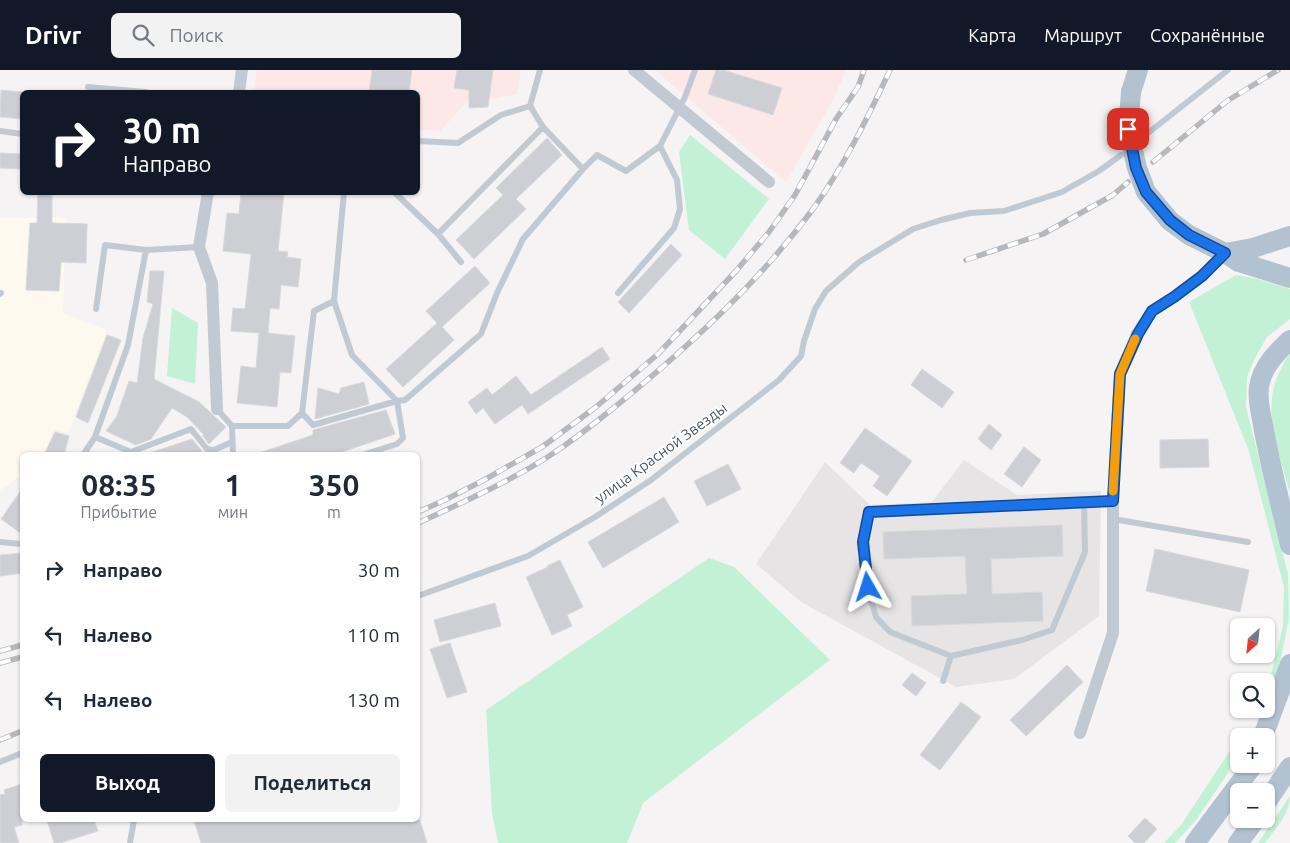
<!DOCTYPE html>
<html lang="ru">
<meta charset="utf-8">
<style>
:root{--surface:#fff;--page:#f2f2f3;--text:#1f2937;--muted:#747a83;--accent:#111827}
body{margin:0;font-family:Ubuntu,sans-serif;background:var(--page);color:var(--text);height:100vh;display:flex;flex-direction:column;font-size:19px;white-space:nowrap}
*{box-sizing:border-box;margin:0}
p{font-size:16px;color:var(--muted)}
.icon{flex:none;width:28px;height:28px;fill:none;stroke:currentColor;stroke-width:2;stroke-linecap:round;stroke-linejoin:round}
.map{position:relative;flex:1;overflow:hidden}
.sheet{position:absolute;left:20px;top:382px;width:400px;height:370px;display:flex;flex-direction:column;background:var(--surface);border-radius:8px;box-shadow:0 1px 4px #0004}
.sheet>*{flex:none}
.banner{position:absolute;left:20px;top:20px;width:400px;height:105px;border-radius:8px;box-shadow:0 1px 4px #0004;background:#111827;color:#fff;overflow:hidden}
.needle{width:32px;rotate:207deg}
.tools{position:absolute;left:1230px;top:548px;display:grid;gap:10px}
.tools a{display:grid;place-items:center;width:45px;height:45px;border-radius:8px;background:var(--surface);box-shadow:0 1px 4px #0004;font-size:25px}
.pin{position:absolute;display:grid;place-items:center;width:42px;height:42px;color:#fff;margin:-21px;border-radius:10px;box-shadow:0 2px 8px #0006}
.me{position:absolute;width:55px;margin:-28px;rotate:354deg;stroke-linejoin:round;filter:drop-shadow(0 0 4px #0008)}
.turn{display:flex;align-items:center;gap:18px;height:105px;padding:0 20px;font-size:22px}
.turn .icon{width:65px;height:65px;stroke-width:2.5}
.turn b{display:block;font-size:35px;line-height:42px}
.eta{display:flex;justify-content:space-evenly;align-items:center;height:85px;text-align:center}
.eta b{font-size:30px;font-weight:600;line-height:35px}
.action{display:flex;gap:10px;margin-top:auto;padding:10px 20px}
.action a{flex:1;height:58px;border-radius:8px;background:var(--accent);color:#fff;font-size:20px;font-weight:600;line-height:58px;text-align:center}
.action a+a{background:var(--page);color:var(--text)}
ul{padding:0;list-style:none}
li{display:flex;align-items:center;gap:15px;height:65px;padding:0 20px}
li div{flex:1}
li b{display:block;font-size:19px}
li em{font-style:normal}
header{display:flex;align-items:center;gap:30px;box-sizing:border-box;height:70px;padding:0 25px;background:var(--accent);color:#fff}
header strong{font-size:24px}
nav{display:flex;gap:28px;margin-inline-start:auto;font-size:18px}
.search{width:350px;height:45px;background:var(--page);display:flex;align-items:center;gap:12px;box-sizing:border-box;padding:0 18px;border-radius:8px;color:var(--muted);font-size:19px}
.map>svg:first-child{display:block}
.commercial{fill:#fdf9ef}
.education{fill:#e6e4e5}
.medical{fill:#fce8e6}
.green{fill:#c3f1d5}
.building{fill:#cdcfd5;stroke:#d7d9de}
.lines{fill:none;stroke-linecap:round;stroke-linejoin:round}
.lane{stroke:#c1cad2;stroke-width:6}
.street{stroke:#c1cad2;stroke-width:12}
.primary{stroke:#b3c2d1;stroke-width:20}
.rail-casing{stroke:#b5b8bd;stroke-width:5.5}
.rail{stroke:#fff;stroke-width:4;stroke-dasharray:11;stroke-linecap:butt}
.primary-bridge{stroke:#b3c2d1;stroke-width:20}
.route-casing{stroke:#114b97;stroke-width:12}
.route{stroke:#1a73e8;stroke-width:9}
.slow{stroke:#f59e0b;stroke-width:9}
.labels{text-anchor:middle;stroke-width:4;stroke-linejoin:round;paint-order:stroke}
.street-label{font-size:15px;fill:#4a5661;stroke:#fff}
</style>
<header>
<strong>Drivr</strong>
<div class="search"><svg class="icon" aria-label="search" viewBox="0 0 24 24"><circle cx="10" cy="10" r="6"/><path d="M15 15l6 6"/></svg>Поиск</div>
<nav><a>Карта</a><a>Маршрут</a><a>Сохранённые</a></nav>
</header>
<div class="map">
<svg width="1290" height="773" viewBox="0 0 1290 773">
<rect width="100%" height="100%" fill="#f5f3f3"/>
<path class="commercial" d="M0,148H66L63,243L107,260L68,363L54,360L42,385H22V405L0,421Z"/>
<path class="education" d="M964,390L1017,425L1101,421L1099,546L1014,609L956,617L801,532L756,494L825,392L870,435L932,432Z"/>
<path class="medical" d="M257,0H521L517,24L495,29H469L440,61L418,59V22H254Z
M655,0H846L833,30L786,112Z"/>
<path class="green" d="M690,65L769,129L725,189L689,160L679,82Z
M1236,205L1258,209L1290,219V249L1267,267L1255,288L1247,307L1246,337L1288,504L1289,548L1279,597L1266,632V625L1283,556L1284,517L1249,381L1189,232Z
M172,238L198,253L195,314L167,306Z
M1290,285V423C1280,385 1260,340 1280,301C1283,295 1285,289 1290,285Z
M709,488L734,497L830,590L643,733L627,773H498L492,743L486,640Z
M1239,667V683L1224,709L1196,750L1175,773H1164L1181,755Z
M1290,726C1290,744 1275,759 1265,773H1258Z"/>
<path class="building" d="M372,0H412L409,22H369Z
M457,0H493L488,37L469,38V20L454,18Z
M716,0H723L782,18L773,45L708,24Z
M1,20L22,22V49L0,47Z
M547,68L562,85L516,129L526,139L474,189L456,170L503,125L496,118Z
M0,83L22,84V99L0,98Z
M38,122H52V153L87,154L86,193L61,192L59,221L26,220L30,153H37Z
M241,122H284L278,181L288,182L287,187L301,189L298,217L281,215L279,239L270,238L268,263L295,266L291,303L280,302L277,337L237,333L241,296L256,298L259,263L231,261L233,238L245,239L251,184L223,181L227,143L239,144Z
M671,174L682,185L629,243L618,232Z
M475,196L490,213L442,257L454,270L403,317L386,299L437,253L426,241Z
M150,201H164L154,309L199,332L226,357L209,374L202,365H204L187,347L172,338L151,369L136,375L106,361L117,346L129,311L137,313L143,268L153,234L147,232Z
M107,265L121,270L88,353L76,347Z
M602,277L610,289L528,344L522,335L495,354L483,338L476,344L468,332L487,318L492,325L516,306L531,325Z
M922,299L954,322L942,338L911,315Z
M364,312L369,334L315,349L318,318L339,324L341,318Z
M386,340L395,364L333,385H259V383L313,365V360Z
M989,354L1002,365L991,380L978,369Z
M865,358L912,391L887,426L873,416L880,406L861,393L854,403L840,393Z
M55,362L69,366L64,385H44Z
M192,369L202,381L198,385H151L150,383Z
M1208,369L1209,397L1160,398V370Z
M1024,377L1041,390L1022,417L1004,404Z
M728,394L741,419L707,436L694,411Z
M22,419V464L1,449Z
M664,427L679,452L603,498L588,472Z
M1062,455L1063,486L991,489L992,524L1042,522L1043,551L912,556L911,526L967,524L965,486L884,489L883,462Z
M1155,479L1249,500L1240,542L1146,521Z
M22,483V503L0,506V485Z
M560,490L583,537L567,545L572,556L552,565L526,507L548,497L547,496Z
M495,533L501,556L440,572L434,550Z
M450,573L467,622L447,628L430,579Z
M1067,595L1083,612L1026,666L1010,650Z
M912,603L926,613L916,626L902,615Z
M961,632L981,647L940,700L920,685Z
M22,714V755L14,757L19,773H0V725L5,724L4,720Z
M1145,748L1157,759L1144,773H1135L1128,766Z
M47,750H94L98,761L60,773H54Z
M194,750H420L427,773H201Z"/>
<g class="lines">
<path class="lane" d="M88,17L146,22
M0,61L22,64
M1148,63L1228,0
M418,71L458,73L501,45L530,36L532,39
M583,99L597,85L626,101L660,76
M344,122L334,231L352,285L397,331L405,330L481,264L497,223L523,169L583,99L543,57L530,36L540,0
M394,122L438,164
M461,192L438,164L543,57L541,54
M618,223L674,158L680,139L677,110L660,76L685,27L695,0
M0,224L1,223
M96,239L105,175L146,180
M217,339L232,356H288L302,343L313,355L397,331L403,368L397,374L362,385
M302,343L314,241L334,231
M232,356L233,385
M95,367L131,382L191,359L207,379L214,380
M83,385L95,367L128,275L146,180L199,177
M209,385L214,380L232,372
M1113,449L1248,472
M0,472L22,474
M418,526L528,486L595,447L651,410L779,310L801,286L804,271L815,239L826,221L859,192L913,159L941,150L970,143L1004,141L1062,122L1099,101L1121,85
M951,586L1022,570L1052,560L1085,482L1084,432
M943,611L951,586L890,562L876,547L867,517L863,472L869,442L1113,431
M0,692L22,683
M130,773L134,750"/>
<path class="street" d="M634,0L769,112
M239,22L242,0
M208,122L199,177L212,213L217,339
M1080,663L1113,563V431L1120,304L1137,264L1152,241L1174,227L1202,206L1225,183"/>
<path class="primary" d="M1131,22L1138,0
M1170,151L1189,165L1225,183L1253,178L1290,166
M1225,183L1239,192L1290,208
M1290,270C1276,283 1262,297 1259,317C1257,330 1261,343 1263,355C1270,396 1281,435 1290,475
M1263,666L1290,594
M1266,733L1290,697
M1195,773L1254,694
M1238,773L1256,749"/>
<defs>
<path id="rail" d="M1153,92L1227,31L1278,0
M966,190L1043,164L1113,125L1128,112
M418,442L445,430L484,410L542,377L596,337L658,284L736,201L769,162L795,125L836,49L858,17L864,0
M418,453C461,433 505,414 546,388C576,369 605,345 633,322C699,267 762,208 813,139C844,96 868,47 890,0
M0,581L22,575
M0,593L22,587
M0,670L22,661"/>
</defs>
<use href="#rail" class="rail-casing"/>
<use href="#rail" class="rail"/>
<path class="primary-bridge" d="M1131,22L1128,59L1137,98L1146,122L1170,151"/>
</g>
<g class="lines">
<defs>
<path id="route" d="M868,517L863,472L869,442L1113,431L1120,304L1138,264L1152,241L1174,227L1202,206L1225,183L1189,165L1170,150L1146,122L1136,98L1128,59"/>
</defs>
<use href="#route" class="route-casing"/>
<use href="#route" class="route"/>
<path class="slow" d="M1113,421L1120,304L1135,269"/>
</g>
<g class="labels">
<g class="street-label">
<text transform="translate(661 383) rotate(-36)" y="5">улица Красной Звезды</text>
</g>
</g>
</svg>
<div class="tools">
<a><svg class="needle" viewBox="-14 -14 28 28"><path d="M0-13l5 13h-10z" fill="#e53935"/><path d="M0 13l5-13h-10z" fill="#747a83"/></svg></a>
<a><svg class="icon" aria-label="search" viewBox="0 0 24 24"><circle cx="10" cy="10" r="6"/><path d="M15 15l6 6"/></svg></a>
<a>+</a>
<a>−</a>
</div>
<div class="pin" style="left:1128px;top:59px;background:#d93025"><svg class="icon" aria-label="arrive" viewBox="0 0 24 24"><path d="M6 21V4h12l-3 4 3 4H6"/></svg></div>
<svg class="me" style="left:868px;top:517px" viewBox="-20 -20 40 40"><path d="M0-17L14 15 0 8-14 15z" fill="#1a73e8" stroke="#fff" stroke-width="4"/></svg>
<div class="banner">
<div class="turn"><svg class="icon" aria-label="right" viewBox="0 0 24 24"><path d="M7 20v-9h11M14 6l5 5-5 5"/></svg><div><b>30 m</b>Направо</div></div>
</div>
<section class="sheet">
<div class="eta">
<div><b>08:35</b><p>Прибытие</p></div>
<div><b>1</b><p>мин</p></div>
<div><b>350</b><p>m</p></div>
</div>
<ul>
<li><svg class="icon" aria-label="right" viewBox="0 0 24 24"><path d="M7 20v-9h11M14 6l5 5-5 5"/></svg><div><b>Направо</b></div><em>30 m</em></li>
<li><svg class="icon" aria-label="left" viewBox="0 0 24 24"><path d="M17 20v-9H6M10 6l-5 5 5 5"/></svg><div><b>Налево</b></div><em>110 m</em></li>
<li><svg class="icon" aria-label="left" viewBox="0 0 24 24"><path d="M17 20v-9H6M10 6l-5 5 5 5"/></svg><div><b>Налево</b></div><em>130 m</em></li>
</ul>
<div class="action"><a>Выход</a><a>Поделиться</a></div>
</section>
</div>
